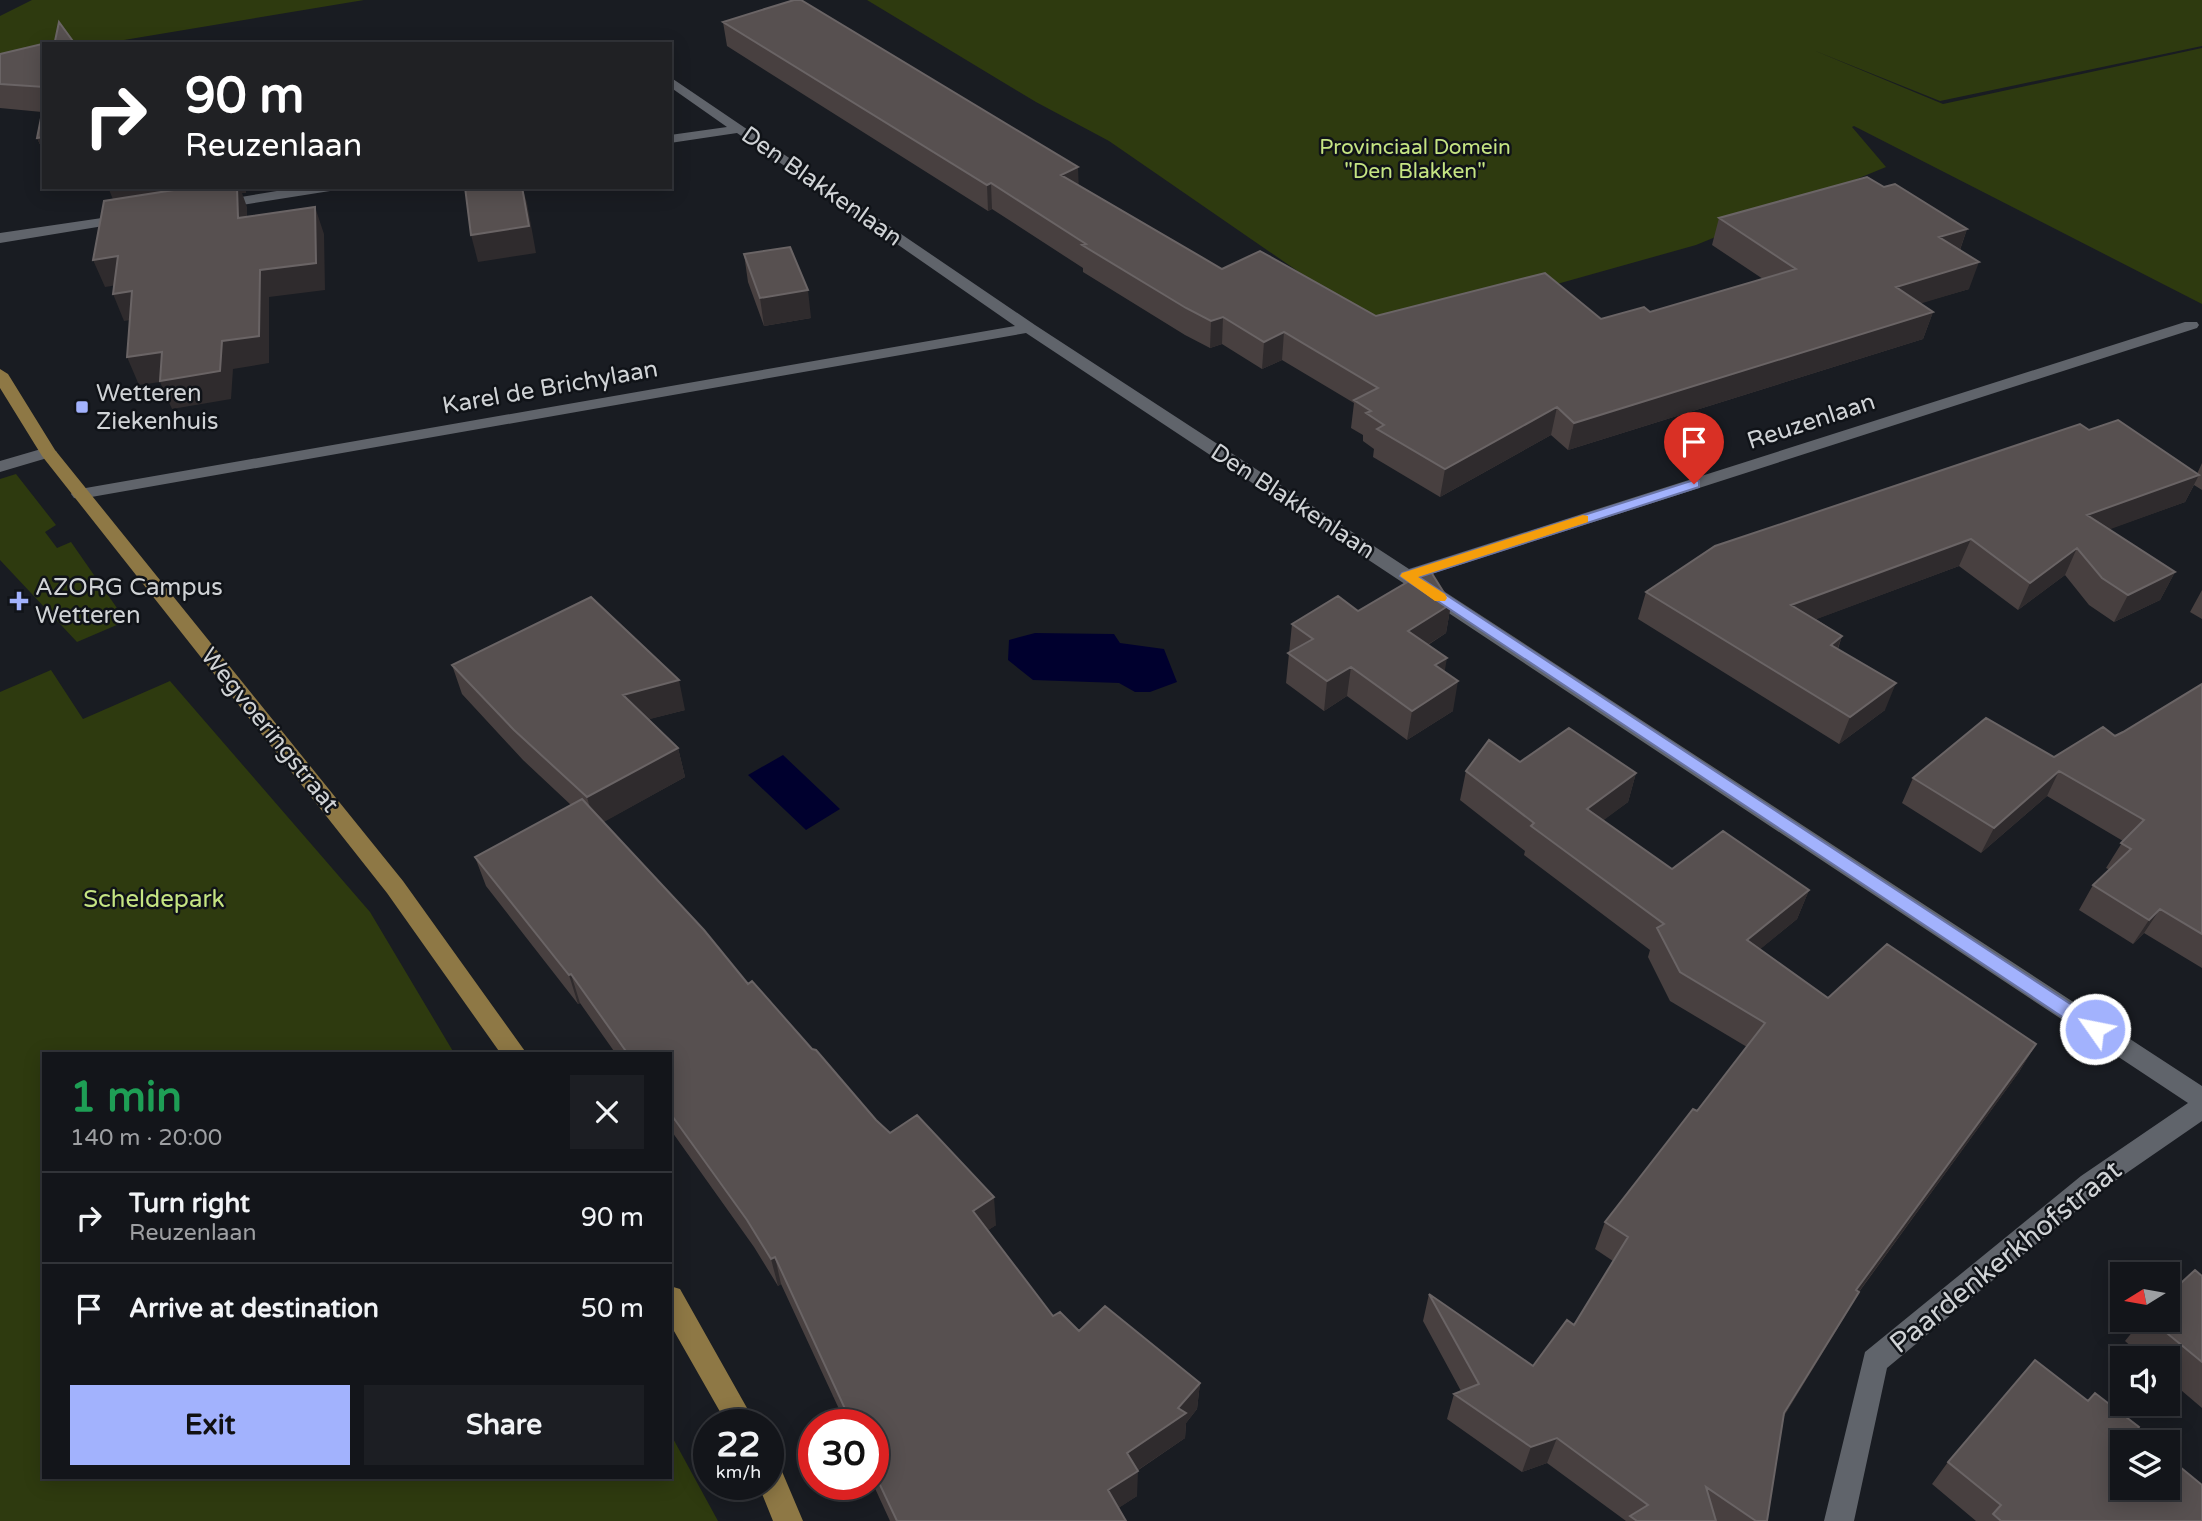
<!DOCTYPE html>
<meta charset="utf-8">
<style>
:root{--surface:#13151a;--page:#1c1e23;--text:#f1f3f6;--muted:#9d9fa2;--line:#323439;--accent:#a2b2fd}
body{margin:0;font-family:"Varela Round",sans-serif;background:var(--page);color:var(--text);height:100vh;display:flex;flex-direction:column;font-size:26px;white-space:nowrap}
*{box-sizing:border-box;margin:0}
p{font-size:23px;color:var(--muted)}
.icon{flex:none;width:38px;height:38px;fill:none;stroke:currentColor;stroke-width:2;stroke-linecap:round;stroke-linejoin:round}
.map{position:relative;flex:1;overflow:hidden}
.details{position:absolute;left:42px;top:1052px;width:630px;height:427px;display:flex;flex-direction:column;background:var(--surface);border-radius:0px;box-shadow:0 4px 18px #0003,0 0 0 2px var(--line)}
.details>*{flex:none}
.top-card{position:absolute;left:42px;top:42px;width:630px;height:147px;border-radius:0px;box-shadow:0 4px 18px #0003,0 0 0 2px var(--line);background:#202124;color:#fff;overflow:hidden}
.needle{width:46px;rotate:259deg}
.tools{position:absolute;left:2110px;top:1262px;display:grid;gap:14px}
.tools a{display:grid;place-items:center;width:70px;height:70px;border-radius:0px;background:var(--surface);box-shadow:0 4px 18px #0003,0 0 0 2px var(--line);font-size:35px}
.speed{position:absolute;left:693px;top:1409px;display:flex;gap:14px;font-size:35px;font-weight:700;text-align:center}
.speed>*{display:grid;place-content:center;width:91px;height:91px;border-radius:50%;background:var(--surface);box-shadow:0 4px 18px #0003,0 0 0 2px var(--line);line-height:1}
.speed small{font-size:18px;font-weight:400}
.speed .limit{border:10px solid #d22;background:#fff;color:#111}
.pin{position:absolute;display:grid;place-items:center;width:60px;height:60px;color:#fff;margin:-72px -30px;border-radius:50% 50% 50% 0;rotate:-45deg;box-shadow:0 0 7px #0007}
.pin .icon{rotate:45deg}
.me{position:absolute;width:77px;margin:-38px;rotate:303deg;stroke-linejoin:round;filter:drop-shadow(0 0 5px #0008)}
.turn{display:flex;align-items:center;gap:24px;height:147px;padding:0 28px;font-size:32px}
.turn .icon{width:91px;height:91px;stroke-width:2.5}
.turn b{display:block;font-size:49px;line-height:60px}
.round{display:grid;place-items:center;flex:none;width:74px;height:74px;border-radius:0px;background:var(--page)}
.summary{display:flex;align-items:center;justify-content:space-between;height:119px;padding:0 28px}
h1{font-size:42px;font-weight:700;line-height:52px;color:#1e9e55}
.primary-button{display:flex;gap:14px;margin-top:auto;padding:14px 28px}
.primary-button a{flex:1;height:80px;border-radius:0px;background:var(--accent);color:#111;font-size:28px;font-weight:700;line-height:80px;text-align:center}
.primary-button a+a{background:var(--page);color:var(--text)}
ul{padding:0;list-style:none}
li{display:flex;align-items:center;gap:21px;height:91px;padding:0 28px;border-top:2px solid var(--line)}
li div{flex:1}
li b{display:block;font-size:26px}
li em{font-style:normal}
.map>svg:first-child{display:block}
.green{fill:#2e3a0f}
.water{fill:#00002e}
.lines{fill:none;stroke-linecap:round;stroke-linejoin:round}
.minor{fill:#60646b;fill-rule:evenodd}
.major{fill:#8e7845;fill-rule:evenodd}
.wall{fill:#484040}
.shaded-wall{fill:#2f2b2d}
.building{fill:#575050;stroke:#6a6465;stroke-width:2}
.route{fill:#a2b2fd;stroke:#6974a4;stroke-width:2}
.slow{fill:#f59e0b}
.poi-dot{fill:#a2b2fd;stroke:#101318;stroke-width:2.5}
.labels{text-anchor:middle;stroke-width:5;stroke-linejoin:round;paint-order:stroke}
.far-park-label{font-size:21px;fill:#c5e482;stroke:#101318}
.street-label{font-size:24px;fill:#d0d3d6;stroke:#101318}
.poi-label{font-size:24px;fill:#d0d3d6;stroke:#101318;text-anchor:start}
.park-label{font-size:24px;fill:#c5e482;stroke:#101318}
.near-street-label{font-size:28px;fill:#d0d3d6;stroke:#101318}
</style>
<div class="map">
<svg width="2202" height="1521" viewBox="0 0 2202 1521">
<rect width="100%" height="100%" fill="#191c22"/>
<path class="green" d="M32,0H364L100,44H44L0,61V16Z
M867,0H2202V46L1940,101L1813,50L1943,104L2202,48V304L1854,126L1852,127L1886,167L1696,245L1386,332L1109,141L1036,102Z
M16,474L56,525L45,532L57,548L71,542L126,621L77,642L0,560V479Z
M51,670L83,719L170,681L370,912L454,1053L44,1054V1477H670V1433L718,1521H0V692Z"/>
<path class="water" d="M1035,633L1114,634L1120,643L1164,649L1177,682L1150,692H1135L1119,683L1033,680L1008,660L1009,640Z
M783,755L840,809L806,830L748,775Z"/>
<g class="lines">
<path class="minor" d="M670,77L1035,325L1409,569L2185,322H2197L2199,325L2197,328L1422,577L2202,1086V1121L2099,1192L1887,1368L1854,1521H1824L1865,1352L2081,1176L2188,1103L1026,333L80,499L74,498L71,494L74,490L80,489L1015,326L737,133L670,143V135L727,127L670,87Z
M301,187H337L330,191L217,209L210,205L217,201Z
M129,214L134,215L136,218L134,221L0,243V233Z
M48,447L57,452L54,456L0,472V461Z"/>
<path class="major" d="M0,369L8,374L55,450L403,881L527,1054H501L387,893L42,456L0,388Z
M670,1286L680,1289L756,1424H727L670,1324Z
M768,1458L778,1462L803,1521H773L758,1484H768Z"/>
</g>
<path class="wall" d="M59,22L75,44H44V165L42,160L43,151L37,138L42,112L0,108V54L55,41Z
M723,22L1079,185L1222,269L1376,316L1601,319L1650,312L1763,279L1712,245L1719,218L1884,187L1967,229L1960,250L1969,289L1920,303L1933,312L1923,339L1568,450L1551,435L1440,497L1373,457L1374,449L1363,441V435L1351,428L1354,403L1282,360L1262,369L1222,344L1210,348L1185,335L1083,272V268L992,209L988,211L727,46Z
M744,254L811,318L764,326L748,282Z
M2202,463V490L2194,485L2185,502L2109,529L2175,572L2160,600L2114,622L2089,605L2065,575L2018,610L1959,566L1816,619L1842,636L1838,649L1885,710L1839,744L1638,619L1646,592L2197,474Z
M2202,590V619L2190,612Z
M1451,604L1446,633L1428,645L1444,672L1453,711L1407,740L1347,696L1324,711L1286,683L1292,624L1358,611Z
M452,665L685,710L649,719L678,748L685,777L603,822L748,984L876,1120L996,1225L988,1230L1053,1316L1079,1331L1200,1383L1197,1409L1186,1423L1185,1438L1137,1471V1496L1118,1508L1126,1521H890L873,1484V1424H846L781,1284L778,1286L754,1247L670,1129V1054H616L580,1003L578,1004L486,886L475,857L571,805L523,760L462,694Z
M2202,684V968L2144,933L2133,944L2079,910L2093,885L2110,870L2106,868L2123,841L2047,796L1981,853L1902,803L1913,778L2054,757L2123,732Z
M1520,762L1636,773L1628,802L1603,820L1672,869L1809,890L1797,919L1760,949L1828,998L2036,1044L2019,1072L1859,1292L1784,1416L1767,1521H1626L1547,1463L1522,1472L1447,1419L1454,1394L1461,1391L1423,1321L1429,1294L1533,1366L1574,1325L1613,1261L1595,1249L1605,1222L1697,1111L1747,1047L1670,1001L1648,957L1650,950L1524,855L1525,851L1460,800L1466,771Z
M2202,1276V1408L2168,1379V1358H2144L2125,1341L2142,1320H2168Z
M2088,1401L2137,1430L2202,1521H1976L1932,1484L1948,1462Z"/>
<path class="shaded-wall" d="M44,137V153L37,138Z
M1078,167L1079,193L1061,175Z
M991,183L992,209L988,211L987,185Z
M108,187H246V193H242L247,207V244L118,212Z
M522,187L527,203L536,253L478,262L471,235Z
M315,207L324,234L325,290L269,297V363L233,369L231,399L172,409L160,382L139,385L127,357L222,341L260,270Z
M1967,229L1958,255L1939,237Z
M118,256L130,283L105,287L93,260Z
M1979,262L1969,289L1886,314L1896,287Z
M808,290L811,318L764,326L760,298Z
M132,291L143,318L124,321L113,294Z
M1933,312L1923,339L1568,450L1574,423Z
M1223,317L1222,344L1210,348L1211,321Z
M1284,332L1282,360L1262,369L1264,342Z
M1557,407L1551,435L1440,497L1445,469Z
M2199,475L2185,502L2075,542L2087,515Z
M1971,539L1959,566L1782,632L1791,605Z
M2077,548L2065,575L2018,610L2030,583Z
M2175,572L2160,600L2114,622L2128,595Z
M1451,604L1446,633L1403,660L1408,631Z
M1842,636L1832,663L1831,645Z
M1447,658L1442,687L1435,665Z
M1351,667L1347,696L1324,711L1327,681Z
M679,680L685,710L631,724L623,695Z
M1458,681L1453,711L1407,740L1412,711Z
M1896,683L1885,710L1839,744L1850,717Z
M678,748L685,777L595,827L587,797Z
M2059,771L2047,796L1981,853L1994,828Z
M1636,773L1628,802L1580,838L1587,809Z
M1809,890L1797,919L1736,969L1747,940Z
M2160,909L2144,933L2133,944L2149,920Z
M571,974L580,1003L578,1004L569,975Z
M2036,1044L2019,1072L1841,1316L1856,1290Z
M994,1197L996,1225L975,1239L973,1211Z
M775,1257L781,1284L778,1286L771,1259Z
M1859,1292L1844,1318L1770,1439L1784,1413Z
M1200,1383L1197,1409L1186,1423L1185,1438L1126,1478L1127,1453L1178,1408Z
M1557,1438L1547,1463L1522,1472L1531,1447Z
M1138,1471L1137,1496L1108,1515V1490Z"/>
<path class="building" d="M794,0H801L1078,167L1061,175L1222,269L1260,251L1376,316L1545,273L1601,319L1644,307L1650,312L1796,269L1719,218L1867,177L1884,187L1895,184L1967,229L1939,237L1979,262L1896,287L1933,312L1574,423L1557,407L1445,469L1377,429L1384,425L1366,413L1371,411L1354,400L1378,388L1284,332L1264,342L1223,317L1211,321L1186,308L1082,245L1086,244L991,183L987,185L723,22Z
M59,22L75,44H44V87L0,84V54L55,41Z
M44,103V137L37,138Z
M193,187H237L238,218L315,207L316,263L260,270L259,336L222,341L220,371L160,381L162,352L127,357L132,291L113,294L118,256L93,260L104,201Z
M465,187H522L529,226L471,235Z
M790,247L808,290L760,298L744,254Z
M2118,420L2199,475L2087,515L2175,572L2128,595L2102,578L2077,548L2030,583L1971,539L1791,605L1842,636L1831,645L1896,683L1850,717L1646,592L1715,546L2080,424L2089,430Z
M1428,570L1431,572L1451,604L1408,631L1447,658L1435,665L1458,681L1412,711L1351,667L1327,681L1288,653L1313,639L1292,624L1338,596L1358,611Z
M591,597L679,680L623,695L678,748L587,797L514,730L452,665Z
M2202,684V934L2160,909L2149,920L2093,885L2131,849L2121,843L2144,820L2059,771L1994,828L1913,778L1986,718L2054,757L2103,727L2115,736L2123,732Z
M1569,728L1636,773L1587,809L1672,869L1723,831L1809,890L1747,940L1828,998L1887,944L2036,1044L1856,1290L1859,1292L1784,1413L1767,1521H1756L1706,1487L1716,1521H1637L1630,1516L1648,1505L1557,1438L1531,1447L1454,1394L1479,1384L1429,1294L1533,1366L1567,1320L1574,1325L1628,1237L1605,1222L1693,1109L1697,1111L1765,1023L1680,972L1657,928L1664,924L1531,826L1534,823L1466,771L1489,740L1520,762Z
M582,799L704,930L748,984L752,981L812,1049L816,1050L876,1120L890,1133L917,1115L994,1197L973,1211L1053,1316L1060,1312L1079,1331L1105,1306L1200,1383L1178,1408L1186,1413L1127,1453L1138,1471L1108,1490L1126,1521H897L873,1470V1424H852L775,1257L771,1259L747,1220L670,1113V1054H628L571,974L569,975L475,857Z
M2195,1270L2202,1276V1362L2151,1320H2168V1295Z
M2035,1360L2088,1401L2095,1393L2139,1427L2137,1430L2151,1442H2123V1488H2168V1457L2202,1485V1521H2001L1993,1514L2001,1505L1948,1462Z"/>
<path class="route" d="M1694,480L1699,481V487L1419,577L2101,1024L2104,1029L2101,1034L2095,1036L2088,1034L1400,576L1402,573Z"/>
<path class="slow" d="M1583,515L1588,516V522L1418,577L1445,594L1447,598L1445,601H1435L1400,576L1402,573Z"/>
<g class="poi-dot">
<rect x="75" y="400" width="14" height="14" rx="3.5"/>
<path d="M15.5 590.5h7v7h7v7h-7v7h-7v-7h-7v-7h7z"/>
</g>
<g class="labels">
<g class="far-park-label">
<text x="1415" y="154">Provinciaal Domein<tspan x="1415" dy="24">"Den Blakken"</tspan></text>
</g>
<g class="street-label">
<text transform="translate(822 186) rotate(35)" y="8">Den Blakkenlaan</text>
<text transform="translate(550 387) rotate(-10)" y="8">Karel de Brichylaan</text>
<text transform="translate(1811 421) rotate(-18)" y="8">Reuzenlaan</text>
<text transform="translate(1293 501) rotate(33)" y="8">Den Blakkenlaan</text>
<text transform="translate(270 730) rotate(51)" y="8">Wegvoeringstraat</text>
</g>
<g class="poi-label">
<text x="96" y="401">Wetteren<tspan x="96" dy="28">Ziekenhuis</tspan></text>
<text x="35" y="595">AZORG Campus<tspan x="35" dy="28">Wetteren</tspan></text>
</g>
<g class="park-label">
<text x="154" y="907">Scheldepark</text>
</g>
<g class="near-street-label">
<text transform="translate(2005 1256) rotate(-39)" y="10">Paardenkerkhofstraat</text>
</g>
</g>
</svg>
<div class="tools">
<a><svg class="needle" viewBox="-14 -14 28 28"><path d="M0-13l5 13h-10z" fill="#e53935"/><path d="M0 13l5-13h-10z" fill="#9d9fa2"/></svg></a>
<a><svg class="icon" aria-label="sound" viewBox="0 0 24 24"><path d="M4 9h4l5-4v14l-5-4H4zM17 9q2 3 0 6"/></svg></a>
<a><svg class="icon" aria-label="layers" viewBox="0 0 24 24"><path d="M12 4l9 5-9 5-9-5zM3 14l9 5 9-5"/></svg></a>
</div>
<div class="speed"><div>22<small>km/h</small></div><div class="limit">30</div></div>
<div class="pin" style="left:1694px;top:484px;background:#d93025"><svg class="icon" aria-label="arrive" viewBox="0 0 24 24"><path d="M6 21V4h12l-3 4 3 4H6"/></svg></div>
<svg class="me" style="left:2095px;top:1029px" viewBox="-20 -20 40 40"><circle r="17" fill="#a2b2fd" stroke="#fff" stroke-width="3"/><path d="M0-11L8 9 0 5-8 9z" fill="#fff"/></svg>
<div class="top-card">
<div class="turn"><svg class="icon" aria-label="right" viewBox="0 0 24 24"><path d="M7 20v-9h11M14 6l5 5-5 5"/></svg><div><b>90 m</b>Reuzenlaan</div></div>
</div>
<section class="details">
<div class="summary"><div><h1>1 min</h1><p>140 m · 20:00</p></div><a class="round"><svg class="icon" aria-label="close" viewBox="0 0 24 24"><path d="M6 6l12 12M18 6L6 18"/></svg></a></div>
<ul>
<li><svg class="icon" aria-label="right" viewBox="0 0 24 24"><path d="M7 20v-9h11M14 6l5 5-5 5"/></svg><div><b>Turn right</b><p>Reuzenlaan</p></div><em>90 m</em></li>
<li><svg class="icon" aria-label="arrive" viewBox="0 0 24 24"><path d="M6 21V4h12l-3 4 3 4H6"/></svg><div><b>Arrive at destination</b></div><em>50 m</em></li>
</ul>
<div class="primary-button"><a>Exit</a><a>Share</a></div>
</section>
</div>
